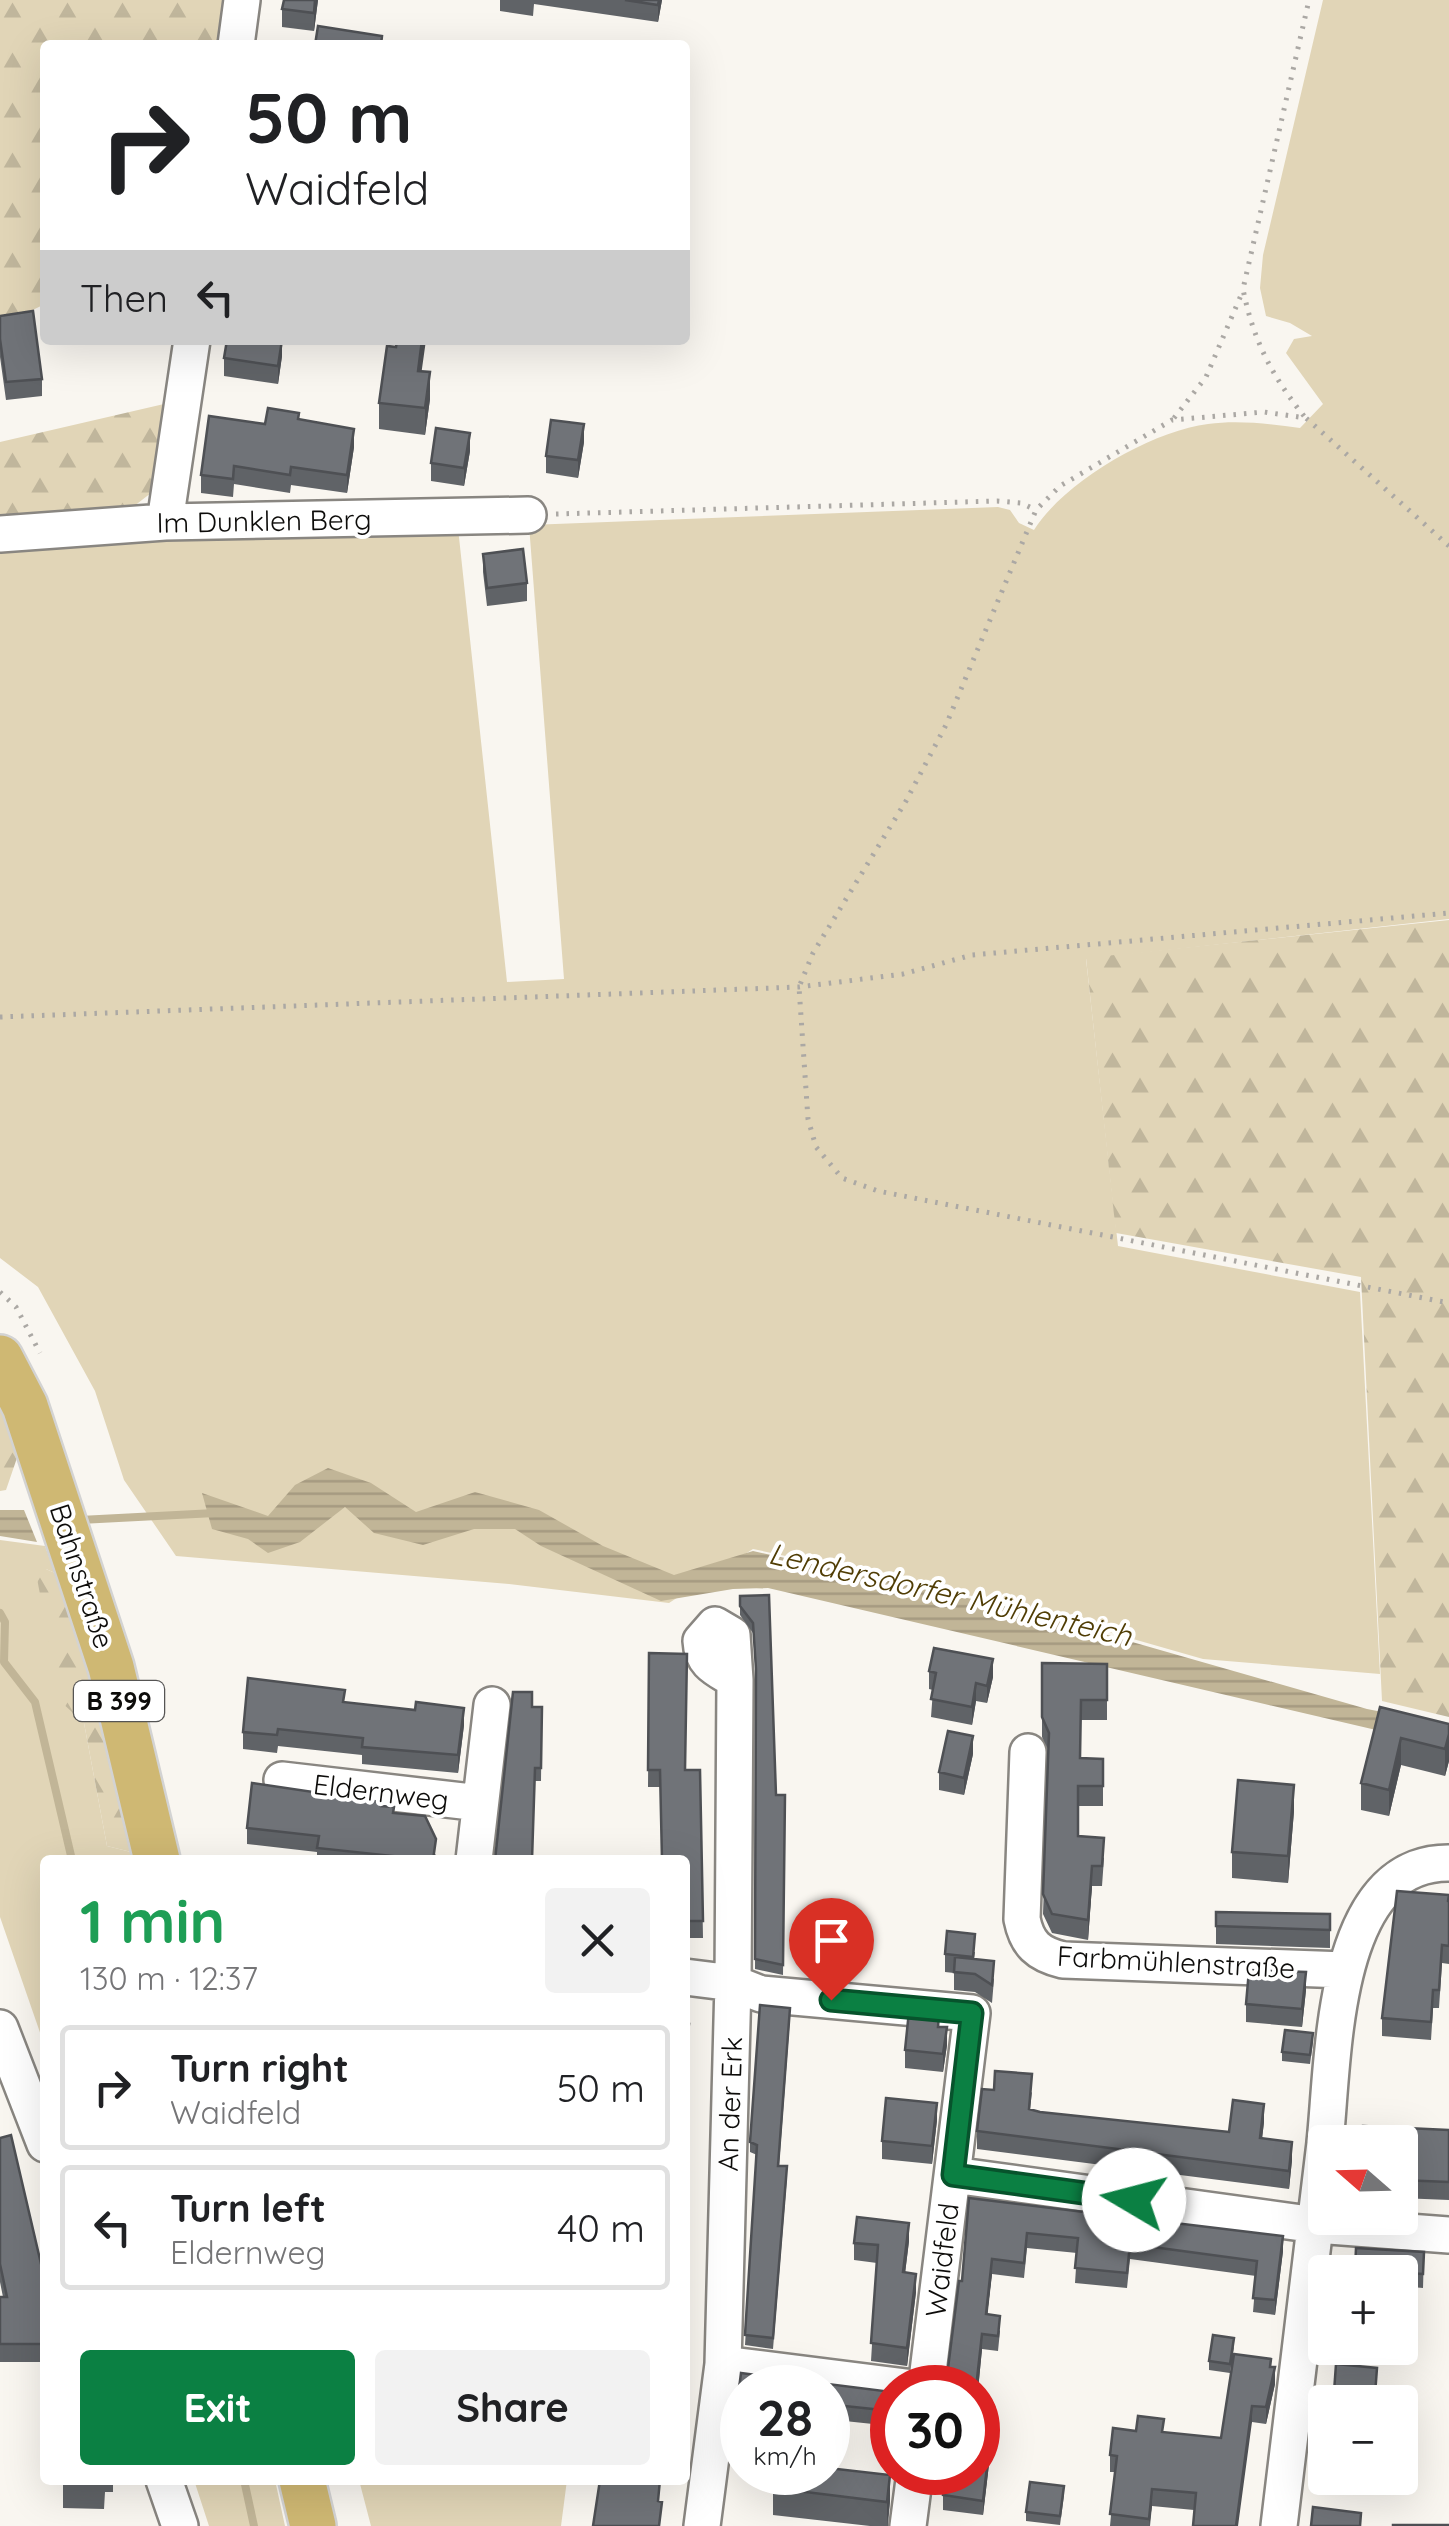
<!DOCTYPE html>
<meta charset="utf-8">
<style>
:root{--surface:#fff;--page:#f2f2f2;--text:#202124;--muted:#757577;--line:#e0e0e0;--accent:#0b8043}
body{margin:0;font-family:Quicksand,sans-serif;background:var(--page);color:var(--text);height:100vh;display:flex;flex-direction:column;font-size:38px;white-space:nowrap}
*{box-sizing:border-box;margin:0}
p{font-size:32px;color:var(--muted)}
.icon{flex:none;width:55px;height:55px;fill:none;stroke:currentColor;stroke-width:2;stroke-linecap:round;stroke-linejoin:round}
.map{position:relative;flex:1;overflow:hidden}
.drawer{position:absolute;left:40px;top:1855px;width:650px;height:630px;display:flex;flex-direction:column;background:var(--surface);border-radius:10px;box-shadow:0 10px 40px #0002}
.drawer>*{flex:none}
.guide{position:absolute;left:40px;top:40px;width:650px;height:305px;border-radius:10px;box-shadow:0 10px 40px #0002;background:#fff;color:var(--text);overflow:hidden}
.needle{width:65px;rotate:290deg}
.controls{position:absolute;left:1308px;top:2125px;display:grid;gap:20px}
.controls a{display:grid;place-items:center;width:110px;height:110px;border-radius:10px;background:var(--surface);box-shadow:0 10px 40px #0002;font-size:50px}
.speed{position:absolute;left:720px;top:2365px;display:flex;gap:20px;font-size:50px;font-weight:700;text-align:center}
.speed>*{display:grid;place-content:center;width:130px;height:130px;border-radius:50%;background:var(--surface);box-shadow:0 10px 40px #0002;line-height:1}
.speed small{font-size:25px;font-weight:400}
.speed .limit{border:15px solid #d22;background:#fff;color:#111}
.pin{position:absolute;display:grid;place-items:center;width:85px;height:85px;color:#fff;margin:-102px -42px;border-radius:50% 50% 50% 0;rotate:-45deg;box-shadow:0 0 10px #0007}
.pin .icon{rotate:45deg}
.me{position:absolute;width:110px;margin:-55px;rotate:278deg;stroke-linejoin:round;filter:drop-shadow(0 0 8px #0008)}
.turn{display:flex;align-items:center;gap:35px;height:210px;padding:0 40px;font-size:45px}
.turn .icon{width:130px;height:130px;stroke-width:2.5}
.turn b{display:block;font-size:70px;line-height:85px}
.then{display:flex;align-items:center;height:95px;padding:0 40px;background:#0003;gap:20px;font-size:38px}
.round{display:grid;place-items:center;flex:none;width:105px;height:105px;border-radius:10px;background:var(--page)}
.summary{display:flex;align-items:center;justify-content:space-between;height:170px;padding:0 40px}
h1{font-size:60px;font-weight:700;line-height:75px;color:#1e9e55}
.action{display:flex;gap:20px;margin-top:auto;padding:20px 40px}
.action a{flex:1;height:115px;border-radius:10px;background:var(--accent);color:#fff;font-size:40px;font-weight:700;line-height:115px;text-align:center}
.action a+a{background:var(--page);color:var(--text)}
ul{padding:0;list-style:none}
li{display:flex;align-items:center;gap:30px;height:125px;margin:0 20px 15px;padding:0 20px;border:5px solid var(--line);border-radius:10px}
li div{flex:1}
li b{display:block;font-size:38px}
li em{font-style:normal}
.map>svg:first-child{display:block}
.grass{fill:#e1d5b7}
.forest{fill:url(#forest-firs)}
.water{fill:url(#water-rules)}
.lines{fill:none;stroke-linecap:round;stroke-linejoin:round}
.stream{stroke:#c1b597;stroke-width:8}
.minor-casing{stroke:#898681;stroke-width:40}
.major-casing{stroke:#d3d3d3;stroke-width:50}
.path{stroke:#aba8a4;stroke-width:5;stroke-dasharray:2.5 8;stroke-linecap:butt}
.minor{stroke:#fff;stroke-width:35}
.major{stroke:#cfb873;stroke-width:45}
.wall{fill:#606367}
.shaded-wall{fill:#4e5054}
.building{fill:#707378;stroke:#4e5054;stroke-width:2.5}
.route-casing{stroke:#07532c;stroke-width:25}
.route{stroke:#0b8043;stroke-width:18}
.labels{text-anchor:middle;stroke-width:8;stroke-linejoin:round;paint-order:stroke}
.shield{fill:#fff;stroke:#565554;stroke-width:2.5}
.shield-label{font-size:25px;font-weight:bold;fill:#0d0c0a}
.street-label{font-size:28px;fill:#0d0c0a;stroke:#fff}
.water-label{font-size:30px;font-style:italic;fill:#503d05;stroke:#fff}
</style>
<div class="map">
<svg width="1449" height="2526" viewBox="0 0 1449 2526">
<defs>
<pattern id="forest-firs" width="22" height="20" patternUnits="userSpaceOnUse" patternTransform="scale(2.5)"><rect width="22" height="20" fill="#e1d5b7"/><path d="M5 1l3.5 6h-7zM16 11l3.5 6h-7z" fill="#c0b69c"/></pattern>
<pattern id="water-rules" width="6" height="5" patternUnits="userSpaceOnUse" patternTransform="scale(2.5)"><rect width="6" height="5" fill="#c1b597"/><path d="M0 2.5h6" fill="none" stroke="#a59a81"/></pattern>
</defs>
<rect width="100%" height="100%" fill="#f9f6f0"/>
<path class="grass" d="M1323,0H1449V919L1086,959L1118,1246L1360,1292L1380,1674L1203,1659L1014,1605L753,1549L669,1603L509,1584L176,1556L124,1480L95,1391L38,1287L0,1258V545L458,528L507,982L564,979L529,525L998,507L1010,510L1019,523L1034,530C1064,482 1151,431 1208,424C1239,420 1270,424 1300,428L1323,404L1286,353L1294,339L1312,336L1290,323L1266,316L1260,288L1263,255Z
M0,1540L45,1546L55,1573L46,1569L84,1723L107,1846L135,1853L137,1860H45V2047L0,1917Z
M194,2480H275L285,2526H209Z
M359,2480H567L561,2526H371Z"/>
<path class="forest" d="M0,0H225L218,45H45V304L0,326Z
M164,404L151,493L129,510L0,521V442Z
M1449,920V1717L1382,1701L1361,1277L1116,1233L1086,958Z
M0,1402L18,1455L6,1490L0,1491Z
M46,1569L55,1573L91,1672L135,1853L107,1846L84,1723L60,1701L36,1573Z"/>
<path class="water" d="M328,1468L371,1483L416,1512L475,1492L539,1510L603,1546L674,1575L753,1551L1013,1608L1367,1709L1449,1725V1747L768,1588L733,1589L661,1601L541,1546L515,1529H474L423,1545L374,1533L345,1507L300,1542L268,1553L248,1539L212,1529L202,1493L268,1516L295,1485Z
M0,1510H24L37,1542L0,1536Z"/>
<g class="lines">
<path class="stream" d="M80,1520L215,1513
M0,1613L5,1622L4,1662L35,1702L72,1860
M244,2480L254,2526"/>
<defs>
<path id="minor" d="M236,45L242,0
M165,522L192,340
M0,534L165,522L528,515
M1028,1752L1022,1919C1027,1944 1038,1954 1063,1960L1345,1970
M282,1780L480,1803
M474,1860L492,1705
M685,1977L733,1983L761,1994L972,2013L926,2388
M0,2028L45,2144
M1325,2142C1334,2061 1330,1862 1449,1863
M953,2175L1316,2225L1449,2235
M723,2364L914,2388
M164,2480L180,2526
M702,2526L723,2364L733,1983L735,1680L732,1635L715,1625L701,1641C702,1664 717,1669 735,1680
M908,2526L915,2472
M1279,2526L1325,2143"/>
<path id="major" d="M0,1358L25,1406L111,1667L157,1860
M302,2480L313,2526"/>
</defs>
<use href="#minor" class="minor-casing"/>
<use href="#major" class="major-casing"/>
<path class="path" d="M1304,416C1272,376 1253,340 1243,289L1309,0
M1174,418L1206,377L1242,293
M556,514L997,501L1021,503L1036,510
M1449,546L1306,418L1264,412L1172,420L1060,486L1036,510L946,725L906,801L813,953L799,987L808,1119L816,1147L842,1178L878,1191L1449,1303
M0,1017L799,987L903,974L972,955L1449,913
M0,1292L16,1307L40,1353"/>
<use href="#minor" class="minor"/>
<use href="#major" class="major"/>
</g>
<path class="wall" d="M318,0L314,31L282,27V9Z
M500,0H662L658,22L534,4L533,16L500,11Z
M0,316L42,379V396L6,400L0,357Z
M282,356L278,384L224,376V358Z
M422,371L430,399L425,435L379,429V403Z
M299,420L354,447L347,493L291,485L290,493L234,484L233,497L201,493V475L265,424Z
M584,442L578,478L546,473V456Z
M470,451L464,486L431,481V463Z
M483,554L527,583V601L487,606L483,572Z
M769,1595L776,1795H785L783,1975L755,1969L756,1678L753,1633L740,1615V1596Z
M649,1653L685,1770H700L703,1938H685V1860L660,1787H648Z
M1042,1663L1107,1664V1720H1081L1080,1758L1103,1759V1806H1078V1836L1104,1858L1102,1886H1092L1088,1940L1052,1933L1043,1914L1049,1751L1042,1737Z
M929,1671L993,1677L987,1703L976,1701L972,1725L931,1717L933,1690L929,1689Z
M345,1702L464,1725L458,1773L362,1764V1755L278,1746L277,1753L243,1749V1732Z
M532,1707H542L541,1781H535Z
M1380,1707L1449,1724V1761L1445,1776L1401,1765L1389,1816L1361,1810V1783Z
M973,1754L964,1795L939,1790V1772Z
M381,1806L394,1813L436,1855L435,1860H317V1852L247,1844V1828Z
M1294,1811L1288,1883L1232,1878V1852Z
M1449,1895V1964L1442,1963L1439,2008H1433L1431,2040L1382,2036V2018Z
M1216,1912L1330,1914V1948L1216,1944Z
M975,1952L974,1959L994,1979L992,2003L975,1992L954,1990V1973L945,1972V1954Z
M1306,1990L1302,2027L1246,2022V2004Z
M790,2018L779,2166L787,2177L773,2349L745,2345L757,2155L750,2152V2142Z
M939,2027L947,2045L943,2072L905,2068V2050Z
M1313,2042L1310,2064L1282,2061V2052Z
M1032,2092L1030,2109L1040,2112L1229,2132L1264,2122L1262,2138L1292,2160L1289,2189L977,2149V2131Z
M937,2120L932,2164L882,2159V2141Z
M1449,2130V2200L1400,2198V2142Z
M0,2138L45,2281V2362H0V2297H3L0,2282Z
M969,2198L1283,2251L1275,2315L1253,2312L1256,2276L1130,2259L1127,2288L1075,2283L1077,2253L1027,2248L1024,2278L992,2274L987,2314L1000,2331L998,2351L982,2349L978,2390V2388L947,2376L962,2281Z
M909,2241L905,2273L916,2292L907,2366L871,2361L877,2263L854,2260V2243Z
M1356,2248L1424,2252L1423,2288L1400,2286V2272H1355Z
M1234,2347L1230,2373L1209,2370V2361Z
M1271,2367L1275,2384L1266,2424L1252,2422L1194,2510L1152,2506L1150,2526H1110L1115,2472H1110V2455L1136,2431L1221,2438Z
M741,2373L892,2392V2426L835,2420V2415L828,2414V2388H742V2405L739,2404Z
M1377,2383L1376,2402H1334V2392Z
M994,2422L983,2515L943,2510V2495Z
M63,2480H113V2492H105L104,2509L63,2508Z
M773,2488L890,2501L888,2526H870L773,2515Z
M1064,2495L1060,2525L1026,2521V2512Z"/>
<path class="shaded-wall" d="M315,0H318L314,31V13Z
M659,0H662L658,22V5Z
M282,340V356L278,384V366Z
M422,340H426L418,397V371Z
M430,372V399L425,435V408Z
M584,424V442L578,478V460Z
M354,429V447L347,493V475Z
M470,433V451L464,486V468Z
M993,1659V1677L987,1703V1686Z
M976,1683V1701L972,1725V1707Z
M464,1708V1725L458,1773V1755Z
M1449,1734V1761L1445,1776V1749Z
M973,1736V1754L964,1795V1778Z
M1401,1738V1765L1389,1816V1790Z
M1294,1785V1811L1288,1883V1856Z
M1092,1866V1886L1088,1940V1920Z
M1306,1972V1990L1302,2027V2009Z
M689,2024V2042L685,2077V2059Z
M947,2027V2045L943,2072V2054Z
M937,2103V2120L932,2164V2146Z
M1264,2104V2122L1260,2156V2138Z
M1292,2142V2160L1289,2189V2171Z
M909,2223V2241L903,2290V2272Z
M1283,2236V2251L1275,2315V2300Z
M992,2259V2274L986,2329V2314Z
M916,2274V2292L907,2366V2348Z
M982,2334V2349L978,2390V2388H976Z
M1275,2367V2384L1266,2424V2407Z
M1252,2406V2422L1238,2526H1236Z
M994,2407V2422L983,2515V2501Z
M890,2475V2501L887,2526V2502Z
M1152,2489V2506L1149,2526V2519Z"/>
<path class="building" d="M284,0H315L314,13L282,9Z
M625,0H659L658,5Z
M318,26L382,36L381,45H315Z
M33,311L42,379L6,382L0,339V316Z
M227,340H282L278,366L224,358Z
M397,340H422L418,371L430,372L425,408L379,403L387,346L396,347Z
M268,408L299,413L298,419L354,429L347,475L291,467L290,475L234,466L233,479L201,475L209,416L265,424Z
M551,420L584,424L578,460L546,456Z
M436,428L470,433L464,468L431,463Z
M523,549L527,583L487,588L483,554Z
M769,1595L776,1795H785L783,1965L755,1959L756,1669L753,1623L740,1606V1596Z
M934,1648L993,1659L987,1686L976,1683L972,1707L931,1699L936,1673L929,1671Z
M649,1653L687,1654L685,1770H700L703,1921H685V1860H662L660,1770H648Z
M1042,1663L1107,1664V1700H1081L1080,1758L1103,1759V1786H1078V1836L1104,1838L1102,1866H1092L1088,1920L1052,1914L1043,1894L1049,1733L1042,1717Z
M248,1678L345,1690L343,1702L415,1710L416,1702L464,1708L458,1755L362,1747L363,1738L278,1729L277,1735L243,1732Z
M513,1692H532V1707H542L541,1768H535L532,1860H495Z
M1380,1707L1449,1724V1734L1445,1749L1401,1738L1389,1790L1361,1783Z
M948,1731L973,1736L964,1778L939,1772Z
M1238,1780L1294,1785L1288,1856L1232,1852Z
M252,1783L381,1802V1806L394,1807L393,1813L425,1816L436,1839L433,1860H392L393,1856L317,1848L319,1836L247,1828Z
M1397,1891L1449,1895L1448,1901L1449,1902V1946L1442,1945L1439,1990H1433L1431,2022L1382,2018Z
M1216,1912L1330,1914V1930L1216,1926Z
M947,1931L975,1934L973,1957L945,1954Z
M955,1957L994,1961L992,1985L975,1974L954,1972Z
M1249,1970L1306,1972L1302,2009L1246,2004Z
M760,2005L790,2008L778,2166H787L773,2338L745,2335L757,2145L750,2142Z
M909,2011L939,2014L938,2027H947L943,2054L905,2050Z
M685,2024H689L685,2059Z
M1285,2030L1313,2033L1310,2055L1282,2052Z
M995,2071L1032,2074L1029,2109L1040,2112L1229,2132L1233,2100L1264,2104L1260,2138L1292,2142L1289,2171L977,2131L982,2089L994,2090Z
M886,2098L937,2103L932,2146L882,2141Z
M1363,2126L1449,2130V2182L1400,2180V2142H1362Z
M11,2135L45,2281V2344H0V2297H7L0,2264V2138Z
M969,2198L1283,2236L1275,2300L1253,2298L1257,2261L1130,2244L1127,2273L1075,2268L1078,2238L1027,2233L1024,2263L992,2259L986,2314L1000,2316L998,2336L982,2334L976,2388H939L947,2376L959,2281H962Z
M857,2217L909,2223L903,2272L916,2274L907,2348L871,2343L878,2245L854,2243Z
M1356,2248L1424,2252L1423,2274L1355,2270Z
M1213,2335L1234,2338L1230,2364L1209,2361Z
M1234,2354L1271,2359L1270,2367H1275L1266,2407L1252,2406L1236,2526H1193L1196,2493L1152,2489L1149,2519L1110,2514L1117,2456L1110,2455L1113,2428L1136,2431L1138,2416L1164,2419L1162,2432L1221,2438Z
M1336,2364L1377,2368L1375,2395L1334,2392Z
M741,2373L892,2392V2411L835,2405L836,2400L828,2399V2388H742V2390L739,2389Z
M978,2405L994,2407L983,2501L943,2495L945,2472H978Z
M828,2468L890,2475L887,2502L773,2488L775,2472H828Z
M63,2480H104V2482H63Z
M600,2480H660L658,2501L662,2502L659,2526H593Z
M1030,2482L1064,2486L1060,2516L1026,2512Z
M1313,2507L1361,2513L1360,2526H1311Z
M1393,2525H1449V2526H1393Z"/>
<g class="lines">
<defs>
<path id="route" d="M831,2000L972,2013L953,2175L1134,2200"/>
</defs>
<use href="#route" class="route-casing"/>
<use href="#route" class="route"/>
</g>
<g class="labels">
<rect class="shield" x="74" y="1681" width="90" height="40" rx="8"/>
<g class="shield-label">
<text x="119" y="1710">B 399</text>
</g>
<g class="street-label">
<text transform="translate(264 521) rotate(-1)" y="10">Im Dunklen Berg</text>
<text transform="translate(82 1576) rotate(72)" y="10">Bahnstraße</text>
<text transform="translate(381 1792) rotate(7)" y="10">Eldernweg</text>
<text transform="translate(1176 1962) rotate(3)" y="10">Farbmühlenstraße</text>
<text transform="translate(730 2104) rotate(-88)" y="10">An der Erk</text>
<text transform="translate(942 2260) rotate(-83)" y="10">Waidfeld</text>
</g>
<g class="water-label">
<text transform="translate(950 1595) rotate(13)" y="10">Lendersdorfer Mühlenteich</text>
</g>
</g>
</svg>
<div class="controls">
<a><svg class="needle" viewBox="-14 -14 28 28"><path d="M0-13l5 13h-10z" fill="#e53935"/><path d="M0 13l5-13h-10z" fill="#757577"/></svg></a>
<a>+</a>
<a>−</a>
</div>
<div class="speed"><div>28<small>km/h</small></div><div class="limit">30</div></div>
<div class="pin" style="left:831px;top:2000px;background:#d93025"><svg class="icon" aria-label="arrive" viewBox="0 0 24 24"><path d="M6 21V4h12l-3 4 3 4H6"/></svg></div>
<svg class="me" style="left:1134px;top:2200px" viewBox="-20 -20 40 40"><circle r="19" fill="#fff"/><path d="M0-13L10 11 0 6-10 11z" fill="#0b8043"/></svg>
<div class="guide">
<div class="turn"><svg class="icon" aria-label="right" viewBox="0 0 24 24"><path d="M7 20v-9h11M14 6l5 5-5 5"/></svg><div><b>50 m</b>Waidfeld</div></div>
<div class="then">Then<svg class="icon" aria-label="left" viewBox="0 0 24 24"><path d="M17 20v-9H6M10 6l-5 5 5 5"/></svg></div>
</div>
<section class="drawer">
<div class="summary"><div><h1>1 min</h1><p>130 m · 12:37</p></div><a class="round"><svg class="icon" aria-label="close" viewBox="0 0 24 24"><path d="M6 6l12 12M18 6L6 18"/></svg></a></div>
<ul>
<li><svg class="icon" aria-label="right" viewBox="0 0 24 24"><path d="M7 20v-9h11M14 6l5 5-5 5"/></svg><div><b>Turn right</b><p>Waidfeld</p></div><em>50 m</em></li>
<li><svg class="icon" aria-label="left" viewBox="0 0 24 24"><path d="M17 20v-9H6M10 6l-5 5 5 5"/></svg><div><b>Turn left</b><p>Eldernweg</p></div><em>40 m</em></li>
</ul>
<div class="action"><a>Exit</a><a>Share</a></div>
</section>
</div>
